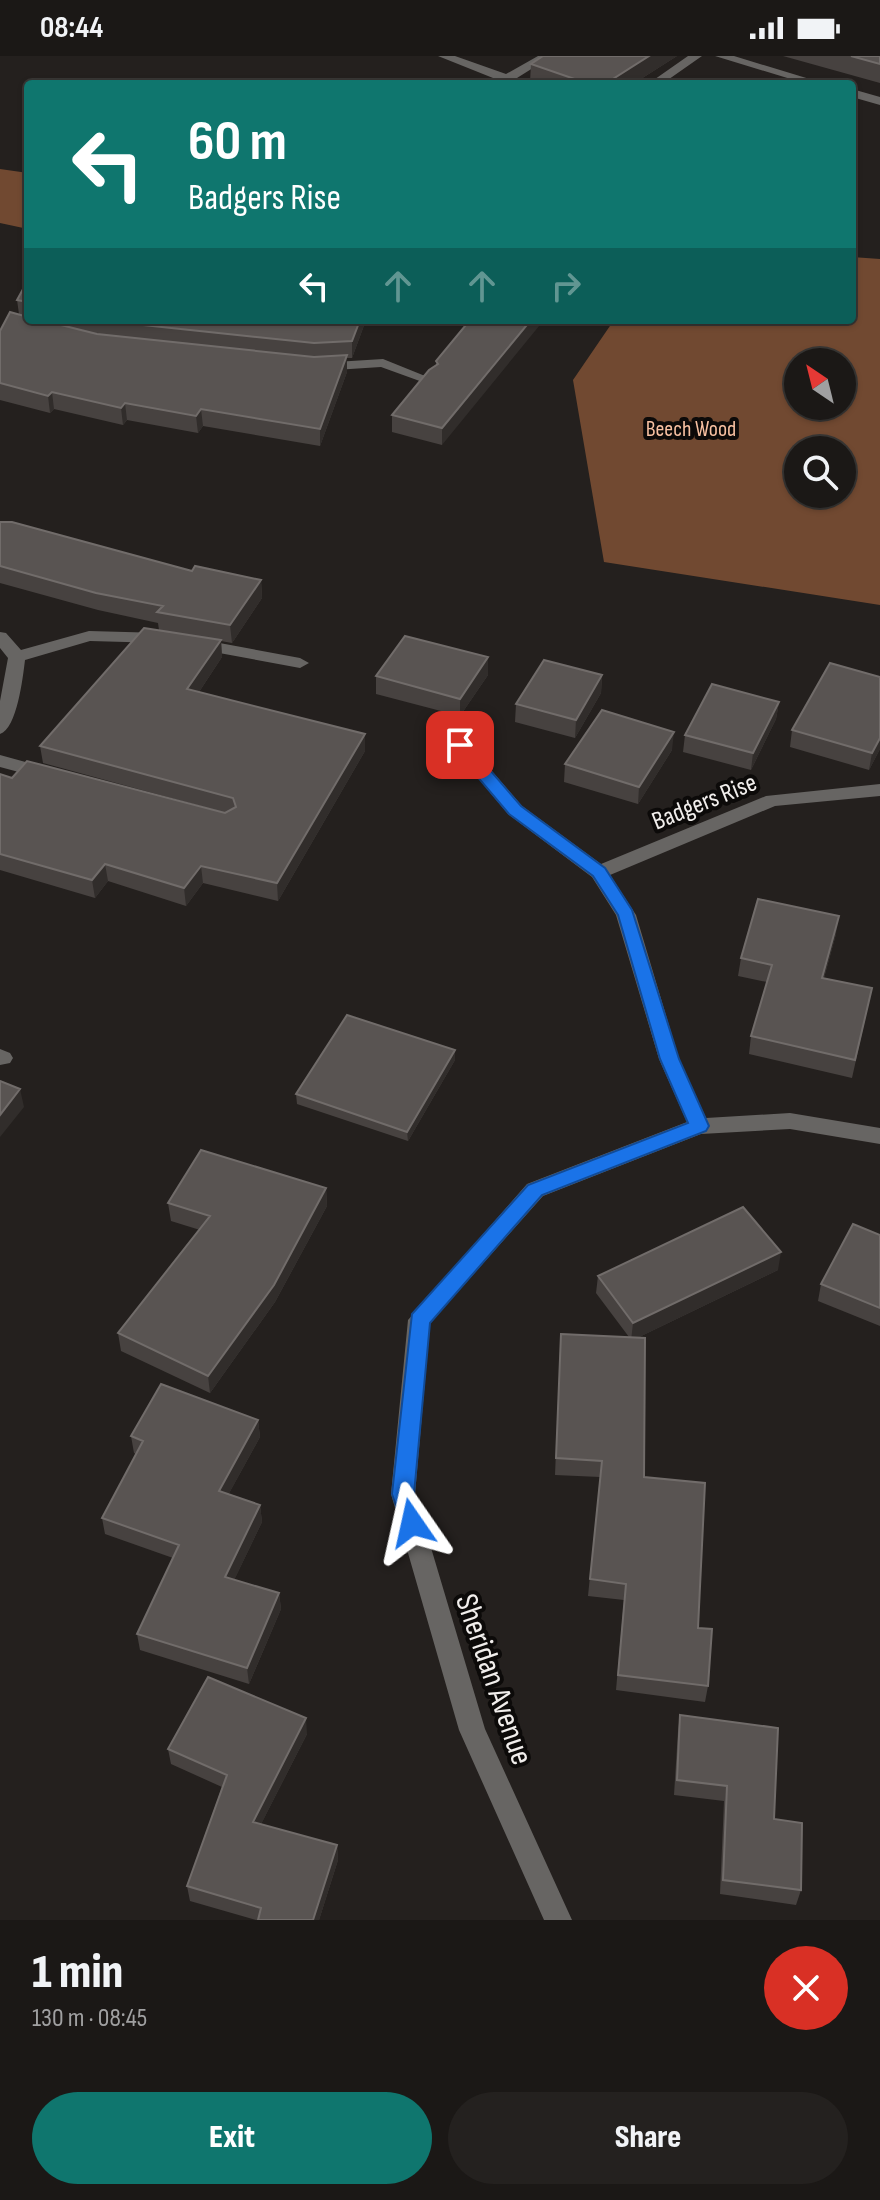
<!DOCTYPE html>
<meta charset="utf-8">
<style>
:root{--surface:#1b1816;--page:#24211f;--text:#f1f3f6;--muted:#a0a0a1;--line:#393735;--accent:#0f766e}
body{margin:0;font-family:"Sofia Sans Condensed",sans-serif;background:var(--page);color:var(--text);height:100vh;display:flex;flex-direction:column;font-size:30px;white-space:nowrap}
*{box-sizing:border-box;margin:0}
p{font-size:26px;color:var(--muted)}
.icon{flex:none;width:44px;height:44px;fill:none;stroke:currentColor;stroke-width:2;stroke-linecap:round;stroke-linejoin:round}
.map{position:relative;height:1864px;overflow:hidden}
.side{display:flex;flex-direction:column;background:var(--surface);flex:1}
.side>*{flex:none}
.hud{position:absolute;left:24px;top:24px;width:832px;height:244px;border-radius:8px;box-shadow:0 2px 6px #0004,0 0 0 2px var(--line);background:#0f766e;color:#fff;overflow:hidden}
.needle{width:52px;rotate:325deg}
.controls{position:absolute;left:784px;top:292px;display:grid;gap:16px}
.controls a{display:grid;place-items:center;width:72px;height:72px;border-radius:50%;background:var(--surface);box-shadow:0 2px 6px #0004,0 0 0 2px var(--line);font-size:40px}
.pin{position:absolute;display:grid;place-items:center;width:68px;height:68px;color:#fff;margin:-34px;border-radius:16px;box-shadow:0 4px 12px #0006}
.me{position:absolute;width:88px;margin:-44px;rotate:349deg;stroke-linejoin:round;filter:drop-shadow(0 0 6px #0008)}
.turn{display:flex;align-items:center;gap:28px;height:168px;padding:0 32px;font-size:36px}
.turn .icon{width:104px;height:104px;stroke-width:2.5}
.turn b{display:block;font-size:56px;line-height:68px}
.lanes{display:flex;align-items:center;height:76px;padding:0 32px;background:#0003;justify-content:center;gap:40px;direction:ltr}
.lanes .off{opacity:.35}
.round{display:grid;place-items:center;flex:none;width:84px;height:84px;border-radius:42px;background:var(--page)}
.head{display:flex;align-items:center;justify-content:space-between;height:136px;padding:0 32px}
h1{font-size:48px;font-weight:800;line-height:60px}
.action{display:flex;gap:16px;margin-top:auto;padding:16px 32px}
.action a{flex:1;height:92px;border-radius:48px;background:var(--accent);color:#fff;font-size:32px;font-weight:800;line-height:92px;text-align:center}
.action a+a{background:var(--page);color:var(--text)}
.status{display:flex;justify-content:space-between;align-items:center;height:56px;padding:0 40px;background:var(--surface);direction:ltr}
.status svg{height:22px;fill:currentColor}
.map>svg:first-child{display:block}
.forest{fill:#714931;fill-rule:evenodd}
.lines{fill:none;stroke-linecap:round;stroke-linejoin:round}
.lane{fill:#676563;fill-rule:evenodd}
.street{fill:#676563;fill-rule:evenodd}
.wall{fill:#474240}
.shaded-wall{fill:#312d2b}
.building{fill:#595452;stroke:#716c6a;stroke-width:2}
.route{fill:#1a73e8;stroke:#114b97;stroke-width:2}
.labels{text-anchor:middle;stroke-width:8;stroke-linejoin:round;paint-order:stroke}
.far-park-label{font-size:22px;fill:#f8c1a2;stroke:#0c0a09}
.street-label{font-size:26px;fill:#f1eeec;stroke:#0c0a09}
.near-street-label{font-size:32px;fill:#f1eeec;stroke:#0c0a09}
</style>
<div class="status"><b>08:44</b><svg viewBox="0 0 49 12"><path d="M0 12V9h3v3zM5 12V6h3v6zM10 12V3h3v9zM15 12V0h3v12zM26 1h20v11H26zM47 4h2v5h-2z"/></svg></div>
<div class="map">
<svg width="880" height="1864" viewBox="0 0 880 1864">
<rect width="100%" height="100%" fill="#24201e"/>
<path class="forest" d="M0,113L28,117V173L0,167Z
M852,201L880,203V549L604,506L573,324L614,264H852ZM798,306H842V350H798ZM798,394H842V438H798Z"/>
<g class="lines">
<path class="lane" d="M438,0H455L506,18L538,0H552L517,22L528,28L503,26Z
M688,0H702L662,28H648Z
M715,0H734L826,28H807Z
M852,33L880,41V49L852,41Z"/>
<path class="street" d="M383,303L435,324L428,328L381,311L319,315L312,311L319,307Z
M89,575L162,577L170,582L162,587L90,585L25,604C23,621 17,673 0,678V645L8,602L0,592V576L6,577L21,594Z
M198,583L300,602L309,607L300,612L192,592L190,588Z
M460,683L466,685L522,750L601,808L766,740L880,728V740L775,750L610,819L636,859L679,1003L706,1062L790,1057L880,1072V1088L790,1073L701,1078L543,1140L430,1267L415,1438L485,1673L572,1864H544L459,1674L391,1438L408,1264L527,1128L687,1066L659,1003L616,859L592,821L508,758L454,693L451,689L454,685Z
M0,699L51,713L54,717L45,723L0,711Z
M0,993L10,997L13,1002L10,1007L0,1009Z"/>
</g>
<path class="wall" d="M677,0L633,28H535L530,26L531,8Z
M783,0H880V27Z
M28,224V264H366L352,302H347V316L320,390L203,370L198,377L127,364L123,369L54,353L50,357L0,344V275L19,258L17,244Z
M470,264L442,389L392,376V359L436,309V305Z
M0,466L192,515L261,524L262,542L232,587L221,585L222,601L199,636L365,678V695L278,845L203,827L186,850L108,825L95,842L0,814V718L12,722L226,757L43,707L40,690L187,579L159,574L158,567L98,554L0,527Z
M488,619L460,660L376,638V620Z
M602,619L601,637L575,682L515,666L516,648Z
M779,646L776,663L751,714L683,696L685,679Z
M792,674L880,693L869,714L790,691Z
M672,694L638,748L564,726L565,708Z
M836,878L824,922L872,932L852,1022L749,998L751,980L767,926L738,920L741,902Z
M455,994V1004L408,1085L297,1048L296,1038Z
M326,1132L327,1150L275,1246L210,1337L121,1295L118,1277L200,1174L171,1165L168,1147Z
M880,1179V1270L818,1245L821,1228Z
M778,1214L637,1282L644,1421L698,1572L708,1630L705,1646L616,1634L624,1544L588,1540L600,1421L555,1419L560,1295L629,1281L596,1237L598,1220Z
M258,1364L260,1381L228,1439L260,1449L262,1466L234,1524L279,1537L281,1553L249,1628L140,1594L137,1578L173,1502L105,1478L102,1462L136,1398L134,1397L131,1380Z
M680,1659L774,1763L801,1834L796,1849L720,1838L724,1745L674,1739L678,1675Z
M307,1678L261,1768L337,1789L338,1804L319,1864H256L190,1845L187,1830L222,1731L171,1708L168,1693Z"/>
<path class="shaded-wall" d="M649,0H677L633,28H605Z
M360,264H366L352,302V285Z
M531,264H544L442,389V372Z
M347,299V316L320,390V373Z
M52,336L54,353L50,357L48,340Z
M125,347L127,364L123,369L121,352Z
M201,353L203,370L198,377L196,360Z
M261,524L262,542L232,587L230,569Z
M221,584L222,601L189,651L187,633Z
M488,601V619L460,660V643Z
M602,619L601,637L575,682L576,664Z
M779,646L776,663L751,714L753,697Z
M674,676L672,694L638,748L639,731Z
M365,678V695L278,845L277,827Z
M880,682V693L869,714L872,697Z
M105,808L108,825L95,842L92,824Z
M201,810L203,827L186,850L184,832Z
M839,860L836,878L819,939L822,922Z
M455,994V1004L408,1085L407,1076Z
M20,1033L24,1051L0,1081V1059Z
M326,1132L327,1150L275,1246L210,1337L208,1320Z
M781,1196L778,1214L631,1285L633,1267Z
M258,1364L260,1381L221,1452L219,1435Z
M260,1449L262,1466L228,1537L225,1521Z
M279,1537L281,1553L249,1628L247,1612Z
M306,1662L307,1678L255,1780L253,1766Z
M337,1789L338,1804L319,1864H313Z"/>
<path class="building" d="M543,0H649L605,28H589L531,8Z
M851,0H880V8Z
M28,224V246L17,244Z
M10,256L28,261V264H41L97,278L314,301L347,299L320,373L201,353L196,360L125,347L121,352L52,336L48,340L0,327V275Z
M96,264H360L352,285L314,287Z
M470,264H531L442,372L392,359L429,314L438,308L436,305Z
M0,466H12L192,515L195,510L261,524L230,569L157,556L163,550L96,537L0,510Z
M144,572L221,584L187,633L365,678L277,827L201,810L184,832L105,808L92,824L0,798V718L12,722L27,705L225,757L236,751L233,742L40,690Z
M405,580L488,601L460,643L376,620Z
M544,604L602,619L576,664L516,648Z
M830,607L880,621V682L872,697L792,674Z
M712,628L779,646L753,697L685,679Z
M602,654L674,676L639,731L565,708Z
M758,843L839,860L822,922L872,932L855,1004L751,980L772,909L741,902Z
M347,959L455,994L407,1076L296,1038Z
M0,1025L20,1033L0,1059Z
M201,1094L326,1132L274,1229L208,1320L118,1277L210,1160L168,1147Z
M743,1151L781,1196L633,1267L598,1220Z
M853,1168L880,1179V1252L821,1228Z
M561,1278L645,1282L644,1421L705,1427L698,1572L712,1573L708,1630L618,1619L626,1528L590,1523L602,1405L556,1402Z
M161,1328L258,1364L219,1435L260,1449L225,1521L279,1537L247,1612L137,1578L179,1489L102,1462L143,1385L131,1380Z
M208,1621L306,1662L253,1766L337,1789L313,1864H258L261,1852L187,1830L227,1719L168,1693Z
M680,1659L778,1672L774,1763L802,1767L801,1834L723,1824L727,1730L677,1724Z"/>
<path class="route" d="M460,684L465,685L521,750L605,812L632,854L679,1003L709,1070L706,1075L542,1139L430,1267L414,1438L423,1467L420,1474L412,1477L404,1474L392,1438L412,1258L528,1129L688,1067L660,1003L618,859L593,820L509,758L454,693L451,689Z"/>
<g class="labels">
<g class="far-park-label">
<text x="691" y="380">Beech Wood</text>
</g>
<g class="street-label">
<text transform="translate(704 745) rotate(-22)" y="9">Badgers Rise</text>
</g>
<g class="near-street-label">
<text transform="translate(495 1623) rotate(71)" y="11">Sheridan Avenue</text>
</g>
</g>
</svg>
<div class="controls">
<a><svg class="needle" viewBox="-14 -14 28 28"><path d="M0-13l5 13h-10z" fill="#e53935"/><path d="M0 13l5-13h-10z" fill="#a0a0a1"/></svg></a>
<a><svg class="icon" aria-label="search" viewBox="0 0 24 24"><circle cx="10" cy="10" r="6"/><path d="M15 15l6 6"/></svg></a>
</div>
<div class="pin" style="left:460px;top:689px;background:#d93025"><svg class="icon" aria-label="arrive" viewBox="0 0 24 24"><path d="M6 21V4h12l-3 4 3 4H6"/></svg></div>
<svg class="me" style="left:412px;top:1467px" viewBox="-20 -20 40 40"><path d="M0-17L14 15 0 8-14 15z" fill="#1a73e8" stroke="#fff" stroke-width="4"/></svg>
<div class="hud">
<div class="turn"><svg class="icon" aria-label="left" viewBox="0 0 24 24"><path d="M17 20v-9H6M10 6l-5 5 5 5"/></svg><div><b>60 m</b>Badgers Rise</div></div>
<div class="lanes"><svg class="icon" aria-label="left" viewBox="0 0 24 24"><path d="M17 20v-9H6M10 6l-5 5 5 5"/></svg><svg class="icon off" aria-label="ahead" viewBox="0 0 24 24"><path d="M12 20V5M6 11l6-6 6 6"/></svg><svg class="icon off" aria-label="ahead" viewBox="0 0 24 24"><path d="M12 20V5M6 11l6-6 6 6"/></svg><svg class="icon off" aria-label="right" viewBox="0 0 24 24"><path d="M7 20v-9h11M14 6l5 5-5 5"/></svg></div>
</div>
</div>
<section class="side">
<div class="head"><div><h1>1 min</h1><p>130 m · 08:45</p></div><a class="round" style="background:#d93025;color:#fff"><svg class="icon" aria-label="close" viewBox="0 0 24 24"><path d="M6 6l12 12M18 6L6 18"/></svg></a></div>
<div class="action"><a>Exit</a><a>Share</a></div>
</section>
